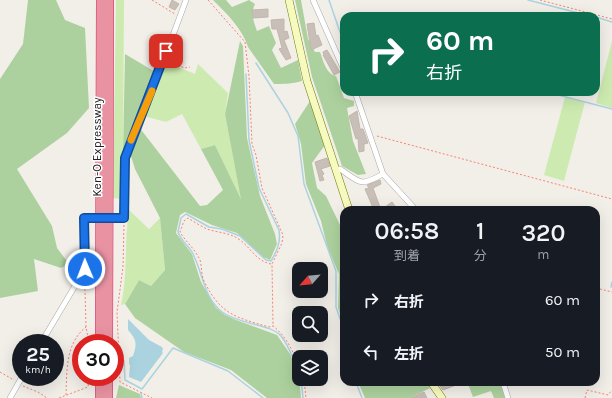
<!DOCTYPE html>
<html lang="ja">
<meta charset="utf-8">
<style>
:root{--surface:#171b24;--page:#20242c;--text:#f1f3f6;--muted:#9ea1a6}
body{margin:0;font-family:Karla,"Noto Sans JP",sans-serif;background:var(--page);color:var(--text);height:100vh;display:flex;flex-direction:column;font-size:15px;white-space:nowrap}
*{box-sizing:border-box;margin:0}
p{font-size:13px;color:var(--muted)}
.icon{flex:none;width:22px;height:22px;fill:none;stroke:currentColor;stroke-width:2;stroke-linecap:round;stroke-linejoin:round}
.map{position:relative;flex:1;overflow:hidden}
.panel{position:absolute;left:340px;top:206px;width:260px;height:180px;display:flex;flex-direction:column;background:var(--surface);border-radius:12px;box-shadow:0 4px 16px #0002}
.panel>*{flex:none}
.hud{position:absolute;left:340px;top:12px;width:260px;height:84px;border-radius:12px;box-shadow:0 4px 16px #0002;background:#0b6e4f;color:#fff;overflow:hidden}
.needle{width:26px;rotate:243deg}
.fabs{position:absolute;left:292px;top:262px;display:grid;gap:8px}
.fabs a{display:grid;place-items:center;width:36px;height:36px;border-radius:8px;background:var(--surface);box-shadow:0 4px 16px #0002;font-size:20px}
.speed{position:absolute;left:12px;top:334px;display:flex;gap:8px;font-size:20px;font-weight:700;text-align:center}
.speed>*{display:grid;place-content:center;width:52px;height:52px;border-radius:50%;background:var(--surface);box-shadow:0 4px 16px #0002;line-height:1}
.speed small{font-size:10px;font-weight:400}
.speed .limit{border:6px solid #d22;background:#fff;color:#111}
.pin{position:absolute;display:grid;place-items:center;width:34px;height:34px;color:#fff;margin:-17px;border-radius:8px;box-shadow:0 2px 6px #0006}
.me{position:absolute;width:44px;margin:-22px;rotate:359deg;stroke-linejoin:round;filter:drop-shadow(0 0 3px #0008)}
.turn{display:flex;align-items:center;gap:14px;height:84px;padding:0 20px;font-size:18px}
.turn .icon{width:52px;height:52px;stroke-width:2.5}
.turn b{display:block;font-size:28px;line-height:34px}
.eta{display:flex;justify-content:space-evenly;align-items:center;height:68px;text-align:center}
.eta b{font-size:24px;font-weight:600;line-height:28px}
ul{padding:0;list-style:none}
li{display:flex;align-items:center;gap:12px;height:52px;padding:0 20px}
li div{flex:1}
li b{display:block;font-size:15px}
li em{font-style:normal}
.map>svg:first-child{display:block}
.grass{fill:#cdebb0}
.forest{fill:#add19e}
.water{fill:#aad3df}
.lines{fill:none;stroke-linecap:round;stroke-linejoin:round}
.stream{stroke:#aad3df;stroke-width:1.5}
.building{fill:#c7bfb8;stroke:#c4b6ab}
.street-casing{stroke:#a9a9a9;stroke-width:6}
.secondary-casing{stroke:#707d05;stroke-width:8}
.highway-casing{stroke:#dc2a67;stroke-width:10}
.path{stroke:#fa8072;stroke-width:1;stroke-dasharray:2 2;stroke-linecap:butt}
.street{stroke:#fff;stroke-width:5}
.secondary{stroke:#f7fabf;stroke-width:7}
.highway{stroke:#e892a2;stroke-width:9}
.street-bridge-casing{stroke:#a9a9a9;stroke-width:6;stroke-linecap:butt}
.street-bridge{stroke:#fff;stroke-width:5}
.route-casing{stroke:#114b97;stroke-width:10}
.route{stroke:#1a73e8;stroke-width:7}
.slow{stroke:#f59e0b;stroke-width:7}
.labels{text-anchor:middle;stroke-width:3;stroke-linejoin:round;paint-order:stroke}
.street-label{font-size:12px;fill:#222;stroke:#fff}
</style>
<div class="map">
<svg width="612" height="398" viewBox="0 0 612 398">
<rect width="100%" height="100%" fill="#f2efe9"/>
<path class="grass" d="M116,0H124L123,155L121,199L113,198Z
M612,41V108L596,103Z
M166,62L195,74L198,64L228,93L225,114L242,201L215,145L201,149L182,114L166,122L144,116Z
M565,97L585,102L564,181L544,175Z
M129,210L149,229L160,218L165,270L151,286L139,280L125,304L121,305C128,274 124,241 129,210Z"/>
<path class="forest" d="M28,0H56L65,20L85,28L89,108L67,133L17,169L52,226L57,248L69,264L61,268L34,259L38,291L0,298V79L23,44Z
M213,0H226L232,7L249,0L255,4C250,14 254,22 257,31L269,26L276,43L272,50L281,68L298,60L302,81C292,84 283,84 274,84L248,47C242,28 226,13 213,0Z
M295,0H301L308,39L315,52H320C323,60 326,74 336,76L344,98L354,101V106L347,108L353,141L366,174L358,175L342,166L312,77Z
M240,41L243,46L247,138L260,196L275,234L277,244L270,260L263,257L237,233L212,225L185,212L180,215L176,233L192,254L201,282L216,308L225,315L236,320L277,335L290,354L299,376L301,398H267L231,370L184,352L135,318L125,304L139,280L151,286L165,270L160,218L135,169L129,150L139,127L200,206L207,205L223,190L201,149L215,145L241,199L225,114Z
M125,54L157,73L127,141L123,155Z
M310,101L325,145L312,163L317,188L326,196L340,225V237L344,252V325L338,308L339,274L327,246L321,221L306,184L301,144L295,124Z
M358,382H426L430,388L410,398H365Z
M471,382H500L505,398H494L491,391L473,397L468,384Z
M119,385L140,394L141,398H116Z"/>
<path class="water" d="M128,319L149,340L162,347L163,349L162,352L163,353L141,382L129,377L130,365L129,364V358L133,356C137,344 137,340 128,330Z"/>
<g class="lines">
<path class="stream" d="M329,0L341,35L344,38
M528,0L590,16
M596,17L612,22
M256,63L288,113L298,136L304,184L336,271V307L344,330
M246,74L249,140L259,188L279,230C281,242 277,251 271,261L266,260L240,236L222,229L209,227L186,214L181,218L178,232C181,241 188,245 192,252C203,272 203,297 222,312C237,324 271,324 281,336C290,347 293,360 299,372
M547,92L612,109
M611,287L612,282
M124,361L125,380L142,389L173,348L228,371L263,398
M301,379L303,398
M356,382L362,398
M141,393L142,398"/>
</g>
<path class="building" d="M172,0L179,4L175,10L169,7Z
M268,9V17L253,18L252,10Z
M284,19V32L287,31L289,38L284,40L291,58L286,60L279,49L282,48L277,29H272L271,20Z
M314,23L316,36L318,35L322,45L311,50L307,24Z
M327,50L340,72L334,75L323,55H324L323,52Z
M357,111L360,129H363L368,143L364,144V151L359,152L358,138L356,139L349,116Z
M327,158L330,166L321,169L324,174L322,175L324,180L320,181L315,162Z
M380,180L381,184L373,188L381,210L392,202L398,210H374L365,189L369,188L367,185Z
M437,382H464L443,390Z
M424,392L427,398H411Z"/>
<g class="lines">
<defs>
<path id="street" d="M313,0L344,70
M355,92L383,174L416,210
M336,170L340,169C361,183 360,187 383,174
M120,219H124L125,158L136,125L155,84L186,0
M41,343L85,269L84,218H88
M503,382L508,398
M10,398L22,377"/>
<path id="secondary" d="M289,0L307,81L349,210
M431,382L442,398"/>
<path id="highway" d="M100,343L101,0
M108,343L109,0
M100,398V377
M108,398V377"/>
</defs>
<use href="#street" class="street-casing"/>
<use href="#secondary" class="secondary-casing"/>
<use href="#highway" class="highway-casing"/>
<path class="path" d="M152,0L175,14
M208,0L245,42L249,76L252,144L256,155L262,188L283,235L282,243L272,264L273,326
M540,0L612,19
M170,63L185,68L190,67
M377,136L612,199
M124,225L123,267L117,312L120,382L152,398
M271,264C256,261 251,248 240,240C229,232 218,233 207,229C201,226 194,222 188,218L184,221L180,232C186,242 195,249 200,260C202,267 201,275 204,281C221,315 235,317 269,327L273,326C287,337 292,350 299,366
M82,286L85,290L86,327L89,343
M596,288L612,292
M0,372L14,380
M304,379L306,398
M23,386L38,392L47,398
M66,395C67,371 65,344 86,327
M59,398L88,387L89,377
M585,398L587,390L608,395L612,390"/>
<use href="#street" class="street"/>
<use href="#secondary" class="secondary"/>
<use href="#highway" class="highway"/>
<defs>
<path id="street-bridge" d="M88,218L120,219"/>
</defs>
<use href="#street-bridge" class="street-bridge-casing"/>
<use href="#street-bridge" class="street-bridge"/>
</g>
<g class="lines">
<defs>
<path id="route" d="M85,269L84,218H124L125,158L166,51"/>
</defs>
<use href="#route" class="route-casing"/>
<use href="#route" class="route"/>
<path class="slow" d="M131,140L152,91"/>
</g>
<g class="labels">
<g class="street-label">
<text transform="translate(97 147) rotate(-90)" y="4">Ken-O Expressway</text>
</g>
</g>
</svg>
<div class="fabs">
<a><svg class="needle" viewBox="-14 -14 28 28"><path d="M0-13l5 13h-10z" fill="#e53935"/><path d="M0 13l5-13h-10z" fill="#9ea1a6"/></svg></a>
<a><svg class="icon" aria-label="search" viewBox="0 0 24 24"><circle cx="10" cy="10" r="6"/><path d="M15 15l6 6"/></svg></a>
<a><svg class="icon" aria-label="layers" viewBox="0 0 24 24"><path d="M12 4l9 5-9 5-9-5zM3 14l9 5 9-5"/></svg></a>
</div>
<div class="speed"><div>25<small>km/h</small></div><div class="limit">30</div></div>
<div class="pin" style="left:166px;top:51px;background:#d93025"><svg class="icon" aria-label="arrive" viewBox="0 0 24 24"><path d="M6 21V4h12l-3 4 3 4H6"/></svg></div>
<svg class="me" style="left:85px;top:269px" viewBox="-20 -20 40 40"><circle r="17" fill="#1a73e8" stroke="#fff" stroke-width="3"/><path d="M0-11L8 9 0 5-8 9z" fill="#fff"/></svg>
<div class="hud">
<div class="turn"><svg class="icon" aria-label="right" viewBox="0 0 24 24"><path d="M7 20v-9h11M14 6l5 5-5 5"/></svg><div><b>60 m</b>右折</div></div>
</div>
<section class="panel">
<div class="eta">
<div><b>06:58</b><p>到着</p></div>
<div><b>1</b><p>分</p></div>
<div><b>320</b><p>m</p></div>
</div>
<ul>
<li><svg class="icon" aria-label="right" viewBox="0 0 24 24"><path d="M7 20v-9h11M14 6l5 5-5 5"/></svg><div><b>右折</b></div><em>60 m</em></li>
<li><svg class="icon" aria-label="left" viewBox="0 0 24 24"><path d="M17 20v-9H6M10 6l-5 5 5 5"/></svg><div><b>左折</b></div><em>50 m</em></li>
</ul>
</section>
</div>
